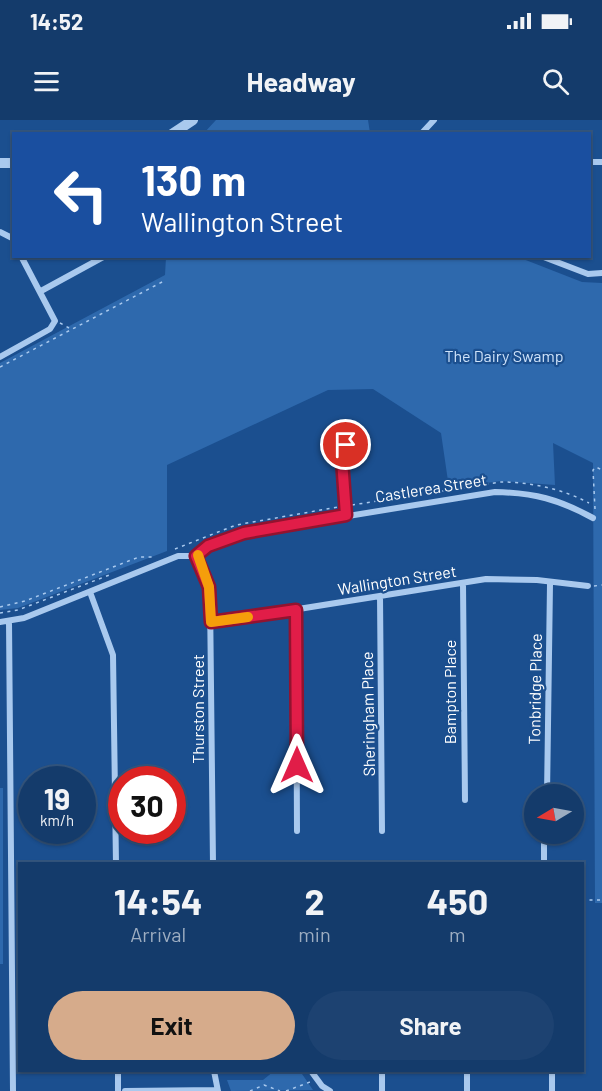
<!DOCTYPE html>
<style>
:root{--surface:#143b6b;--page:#1d4271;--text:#f1f3f6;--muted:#9dadc1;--line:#33557e;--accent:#d6ab8b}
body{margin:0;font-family:Barlow,sans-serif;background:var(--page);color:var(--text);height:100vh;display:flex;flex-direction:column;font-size:22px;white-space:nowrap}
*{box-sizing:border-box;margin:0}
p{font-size:20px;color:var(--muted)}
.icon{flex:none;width:33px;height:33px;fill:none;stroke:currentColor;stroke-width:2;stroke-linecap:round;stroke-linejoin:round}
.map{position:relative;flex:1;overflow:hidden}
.panel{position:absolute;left:18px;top:742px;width:566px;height:210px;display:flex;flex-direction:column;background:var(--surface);border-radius:0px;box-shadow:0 2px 4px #0004,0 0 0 2px var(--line)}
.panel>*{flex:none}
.hud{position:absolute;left:12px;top:12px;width:579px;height:126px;border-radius:0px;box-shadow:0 2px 4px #0004,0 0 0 2px var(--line);background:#1a4fa0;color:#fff;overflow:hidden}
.needle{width:39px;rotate:260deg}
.buttons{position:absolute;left:524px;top:664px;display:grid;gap:12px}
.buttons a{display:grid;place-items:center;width:60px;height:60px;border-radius:50%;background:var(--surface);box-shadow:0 2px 4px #0004,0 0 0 2px var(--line);font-size:30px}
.speed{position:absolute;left:18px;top:646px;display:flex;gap:12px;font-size:30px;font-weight:700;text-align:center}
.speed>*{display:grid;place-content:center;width:78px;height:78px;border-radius:50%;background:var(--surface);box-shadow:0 2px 4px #0004,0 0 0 2px var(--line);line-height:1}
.speed small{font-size:15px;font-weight:400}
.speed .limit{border:9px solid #d22;background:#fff;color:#111}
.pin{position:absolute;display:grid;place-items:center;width:51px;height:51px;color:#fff;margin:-26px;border:3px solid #fff;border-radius:50%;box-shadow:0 2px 6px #0007}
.me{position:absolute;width:66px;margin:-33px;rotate:0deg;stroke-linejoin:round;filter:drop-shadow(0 0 4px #0008)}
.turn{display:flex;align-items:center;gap:21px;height:126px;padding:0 30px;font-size:27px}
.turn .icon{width:78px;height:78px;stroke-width:2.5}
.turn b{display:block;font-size:42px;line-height:51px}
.eta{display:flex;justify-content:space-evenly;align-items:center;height:102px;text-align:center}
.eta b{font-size:36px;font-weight:700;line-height:42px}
.action{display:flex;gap:12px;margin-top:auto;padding:12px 30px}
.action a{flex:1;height:69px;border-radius:36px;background:var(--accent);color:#111;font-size:24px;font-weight:700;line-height:69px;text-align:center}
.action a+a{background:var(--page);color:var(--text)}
.status{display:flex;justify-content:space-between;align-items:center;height:42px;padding:0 30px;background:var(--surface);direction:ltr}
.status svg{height:16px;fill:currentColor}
header{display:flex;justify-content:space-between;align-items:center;height:78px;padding:0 30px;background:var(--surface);font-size:27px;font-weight:700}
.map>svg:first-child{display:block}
.green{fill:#2e69ad}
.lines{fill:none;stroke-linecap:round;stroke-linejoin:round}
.path{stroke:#a9c9ee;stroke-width:1.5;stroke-dasharray:3 4.5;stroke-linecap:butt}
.minor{stroke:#a9c9ee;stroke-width:6}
.tertiary{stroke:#a9c9ee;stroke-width:10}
.route-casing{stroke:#92132f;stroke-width:15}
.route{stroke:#e11d48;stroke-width:10}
.slow{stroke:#f59e0b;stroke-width:10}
.labels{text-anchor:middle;stroke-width:4.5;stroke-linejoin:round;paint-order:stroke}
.park-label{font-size:16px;fill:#cfe3fa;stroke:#1b4f8f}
.street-label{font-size:16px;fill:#fff;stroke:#1b4f8f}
</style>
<div class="status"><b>14:52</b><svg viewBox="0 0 49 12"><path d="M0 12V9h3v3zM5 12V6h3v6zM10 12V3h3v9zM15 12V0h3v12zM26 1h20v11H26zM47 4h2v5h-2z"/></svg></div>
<header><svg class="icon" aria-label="menu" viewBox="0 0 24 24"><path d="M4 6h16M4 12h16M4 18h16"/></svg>Headway<svg class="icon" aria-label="search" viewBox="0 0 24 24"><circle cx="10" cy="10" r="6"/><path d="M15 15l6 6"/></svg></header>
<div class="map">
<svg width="602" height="971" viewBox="0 0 602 971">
<rect width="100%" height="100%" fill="#1b4f8f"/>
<path class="green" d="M216,0H368L370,13H204Z
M166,137H518L582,162L602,163V783H595L593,343L553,323L555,365L501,361L449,368L441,313L373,269L328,270L167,345V431L18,488L0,490V243L165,155Z
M0,668H3V844H0Z
M274,951H300L313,970L231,971L227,960H263Z"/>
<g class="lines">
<path class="path" d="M60,203L69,208
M0,247L164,161
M352,385L501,362C530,362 563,369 589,383
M595,389L593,350L596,347L602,350
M175,429L236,405L338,387
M594,466L602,465
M0,487L25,481L139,437H154
M0,493L18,490L112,454
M582,780H602
M250,971L264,965L280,971
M286,971L310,962"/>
<path class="minor" d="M421,14L434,0
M590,42H602
M0,112L14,119
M541,136L588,154L602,153
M41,171L105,136
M0,237L50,209L55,201L21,136
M346,325L342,340L347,395
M196,436L210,477L213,744
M463,464L465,680
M90,472L113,535L116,744
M380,476L382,711
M296,490L297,711
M9,501L13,971
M0,502L24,498L178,436H196L208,426L244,413L495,372C535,373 558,379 593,398
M211,503L486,459L537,460L588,466
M547,675L550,464
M544,744V714
M118,951V971
M214,951L218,971
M311,951L322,966L330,971
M382,951V971
M467,951V971
M552,951V971
M125,971L217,970"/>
<path class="tertiary" d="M172,14L193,0
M0,43H14"/>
</g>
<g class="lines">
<defs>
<path id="route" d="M297,645L296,490L211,502L209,467L196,436L208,426L244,413L346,395L342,340L346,325"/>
</defs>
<use href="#route" class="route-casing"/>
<use href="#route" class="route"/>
<path class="slow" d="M198,435L209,467L211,502L248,497"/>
</g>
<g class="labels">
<g class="park-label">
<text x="504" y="242">The Dairy Swamp</text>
</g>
<g class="street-label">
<text transform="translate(431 368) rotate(-9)" y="6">Castlerea Street</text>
<text transform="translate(397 460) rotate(-9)" y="6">Wallington Street</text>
<text transform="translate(535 569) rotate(-89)" y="6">Tonbridge Place</text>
<text transform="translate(450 572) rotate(-90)" y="6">Bampton Place</text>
<text transform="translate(198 589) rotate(-90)" y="6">Thurston Street</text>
<text transform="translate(368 594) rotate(-91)" y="6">Sheringham Place</text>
</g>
</g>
</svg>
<div class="buttons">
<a><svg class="needle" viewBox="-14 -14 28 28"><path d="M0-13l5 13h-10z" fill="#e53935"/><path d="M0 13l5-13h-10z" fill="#9dadc1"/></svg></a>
</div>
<div class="speed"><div>19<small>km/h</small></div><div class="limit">30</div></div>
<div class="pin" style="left:346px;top:325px;background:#d93025"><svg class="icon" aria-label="arrive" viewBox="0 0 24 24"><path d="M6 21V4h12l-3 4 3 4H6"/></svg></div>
<svg class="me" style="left:297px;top:645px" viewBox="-20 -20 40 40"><path d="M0-17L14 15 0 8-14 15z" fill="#e11d48" stroke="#fff" stroke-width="4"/></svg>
<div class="hud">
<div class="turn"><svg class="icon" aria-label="left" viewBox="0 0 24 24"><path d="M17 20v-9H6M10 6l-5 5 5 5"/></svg><div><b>130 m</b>Wallington Street</div></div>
</div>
<section class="panel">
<div class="eta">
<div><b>14:54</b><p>Arrival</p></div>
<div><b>2</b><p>min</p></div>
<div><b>450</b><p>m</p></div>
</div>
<div class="action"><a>Exit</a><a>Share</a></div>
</section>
</div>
